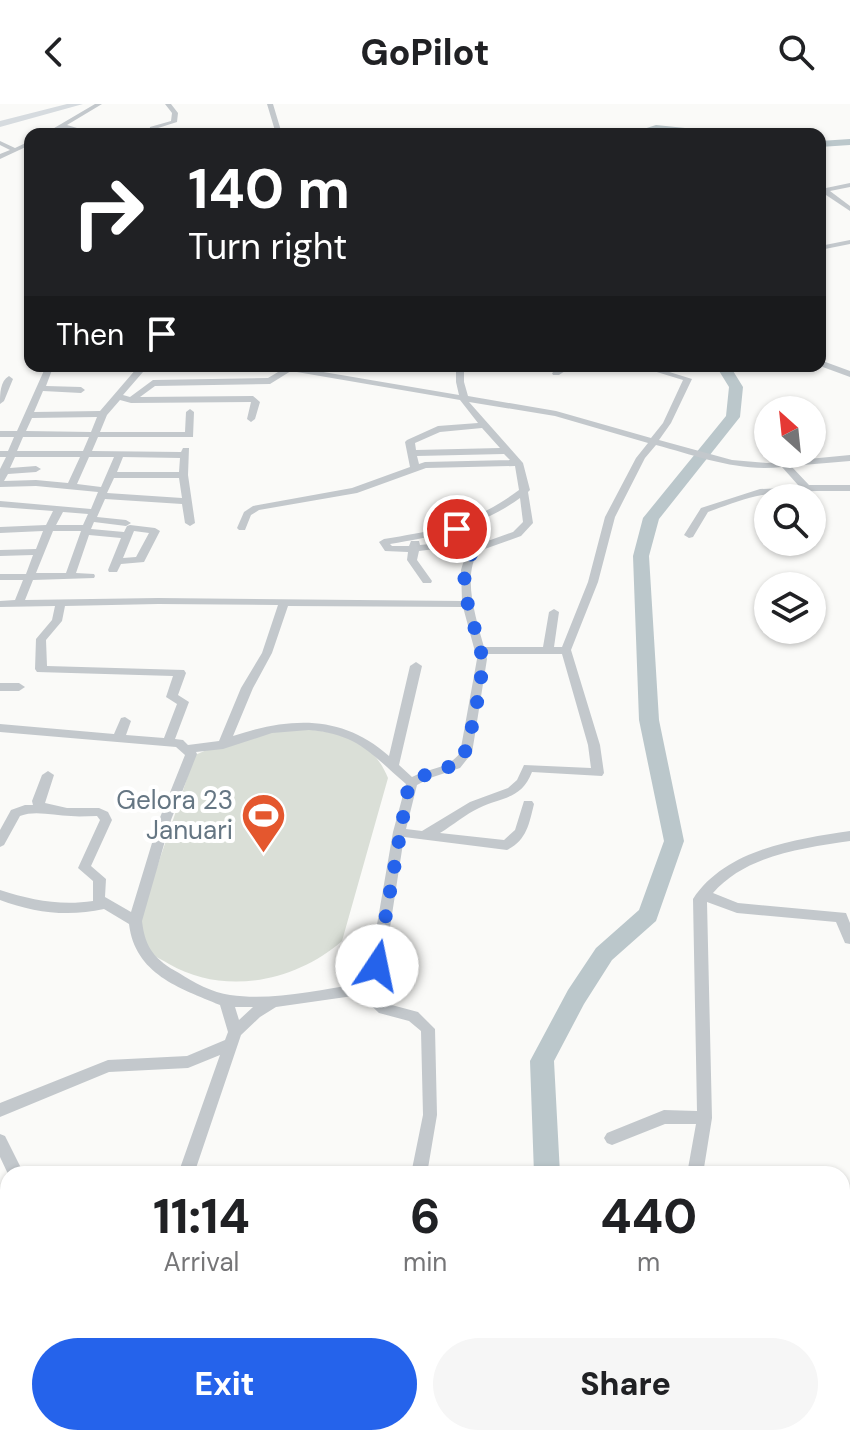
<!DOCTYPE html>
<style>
:root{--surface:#fff;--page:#f6f6f6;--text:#202124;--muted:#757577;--accent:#2563eb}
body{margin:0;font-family:"DM Sans",sans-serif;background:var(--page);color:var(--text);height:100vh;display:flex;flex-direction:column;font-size:30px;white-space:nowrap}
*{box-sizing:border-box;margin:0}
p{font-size:26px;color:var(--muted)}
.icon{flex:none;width:44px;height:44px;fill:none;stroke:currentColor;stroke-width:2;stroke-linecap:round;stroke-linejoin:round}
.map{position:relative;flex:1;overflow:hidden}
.sheet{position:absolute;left:0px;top:1062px;width:850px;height:280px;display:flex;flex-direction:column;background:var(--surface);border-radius:24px 24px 0 0;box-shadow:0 2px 6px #0004}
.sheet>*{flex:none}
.banner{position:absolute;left:24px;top:24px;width:802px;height:244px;border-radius:16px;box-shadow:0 2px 6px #0004;background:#202124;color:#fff;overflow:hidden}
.needle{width:52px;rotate:333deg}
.fabs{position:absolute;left:754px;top:292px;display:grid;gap:16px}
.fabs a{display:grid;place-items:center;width:72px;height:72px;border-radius:50%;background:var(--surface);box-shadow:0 2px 6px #0004;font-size:40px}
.pin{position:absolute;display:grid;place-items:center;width:68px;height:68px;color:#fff;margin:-34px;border:4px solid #fff;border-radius:50%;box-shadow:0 2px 8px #0007}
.me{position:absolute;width:88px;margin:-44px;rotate:11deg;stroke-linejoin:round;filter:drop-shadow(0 0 6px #0008)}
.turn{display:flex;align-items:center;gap:28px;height:168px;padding:0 32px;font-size:36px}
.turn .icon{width:104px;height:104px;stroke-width:2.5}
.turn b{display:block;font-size:56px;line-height:68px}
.then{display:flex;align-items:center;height:76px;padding:0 32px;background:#0003;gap:16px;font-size:30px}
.eta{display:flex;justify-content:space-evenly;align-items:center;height:136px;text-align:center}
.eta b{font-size:48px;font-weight:800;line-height:56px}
.primary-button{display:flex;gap:16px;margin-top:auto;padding:16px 32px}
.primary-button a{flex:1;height:92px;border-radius:48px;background:var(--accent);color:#fff;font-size:32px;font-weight:800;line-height:92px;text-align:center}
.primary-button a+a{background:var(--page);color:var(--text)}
header{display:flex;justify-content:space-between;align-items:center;height:104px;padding:0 32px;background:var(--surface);font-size:36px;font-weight:800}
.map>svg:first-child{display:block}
.green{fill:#dadfd7}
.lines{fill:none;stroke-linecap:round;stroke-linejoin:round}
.river{fill:#bbc7cb;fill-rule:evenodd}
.street{fill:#c3c8cc;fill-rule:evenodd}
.secondary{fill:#d6dbdf;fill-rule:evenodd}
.primary{fill:#d6dbdf;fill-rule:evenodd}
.highway{fill:#d6dbdf;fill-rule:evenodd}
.route{stroke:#2563eb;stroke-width:14;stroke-dasharray:0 25.2}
.labels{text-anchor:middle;stroke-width:8;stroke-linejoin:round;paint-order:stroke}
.poi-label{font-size:26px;fill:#657683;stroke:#fff;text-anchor:end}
</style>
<header><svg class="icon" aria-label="back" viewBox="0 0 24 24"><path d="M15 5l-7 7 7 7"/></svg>GoPilot<svg class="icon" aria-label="search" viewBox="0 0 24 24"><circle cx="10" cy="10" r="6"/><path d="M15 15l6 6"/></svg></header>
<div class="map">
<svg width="850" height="1342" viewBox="0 0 850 1342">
<rect width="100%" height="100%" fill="#fafaf8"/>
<path class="green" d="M286,623C331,628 369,628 388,674L342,837C295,878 224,892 169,860C163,856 153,852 148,847C143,841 139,831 136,825L195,651L254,626Z
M190,1334H318L316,1342H187Z"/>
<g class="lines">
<path class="river" d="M656,21L714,27L719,30L656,27L628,30Z
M850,35V41L820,43V37Z
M716,262H730L743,283L740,313L659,415L649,452L659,616L684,737L656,817L612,856L584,900L554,957L560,1070H534L530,957L568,886L596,844L639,806L664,737L639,616L633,452L643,414L726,312L729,283Z
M519,1334H549L548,1342H518Z"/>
<path class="street" d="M95,0H102L67,21L97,30H86L62,24L52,30H44Z
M165,0H171L178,9L177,18L155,25V30H149L150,23L171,17L172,9Z
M267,0H273L282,30H276Z
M0,37L15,44L30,37V41L0,55V50L10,46L0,41Z
M850,79V83L830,87L850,102V107L823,89H820V81L826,84Z
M850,136V140L820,146V142Z
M27,137H30V142L24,140Z
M820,256L850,267V273L820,262Z
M46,262H92L88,265L52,266L46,282L81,283L85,286L81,289L43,287L34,308L100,307L137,264L156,262L143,268L123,291L130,293L153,276L268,274L288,262L459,291L456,278V262H464V278L468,292L556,307L651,334L663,319L683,276L637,262H650L692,275L671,319L659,336L732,356L767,359L850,351V357L791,362L809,381H850V387C821,387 791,386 762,391C744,394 725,402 708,408L693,433L689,434L684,431L701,404L760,385L785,384L798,381L782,363C738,368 697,352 656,341L645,354L615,413L598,478L571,546L600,641L604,669L602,672L532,668C521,696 503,692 479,704C466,710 453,721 440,729L504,736L515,726L524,697H532L534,700C529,720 527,736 507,746L404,733L384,862L371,884L388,900L418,908L435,925L437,1011L427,1070H411L423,1011L421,927L409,917L379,909L360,891L276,903L260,913L241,931L194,1070H178L220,951L188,964L109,968L0,1013V999L108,956L187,952L225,936L228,928L220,901C179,884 135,870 129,820L104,805C69,813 34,809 0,796V786C31,796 60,802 93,797V777L78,764L100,716L97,712C88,712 79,713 71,712C54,712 36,706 20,712L4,741L0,743V726L11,706L25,701H33L32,697L42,671L48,667L54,671L45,699L67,704H99L108,708L112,716L91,762L106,775L105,793L131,808L159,716L185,651L176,643L0,628V620L114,630L121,614L125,613L131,617L126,631L164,634L177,600L166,593L173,572L37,568L35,565L36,535L52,516L55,502L0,503V497L15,496L23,476H0V470H26L33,451L0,452V446L36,445L43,427L0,429V423L46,421L53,407L0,403V397L91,405L98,388L36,382L0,383V365L6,353H0V347H8L14,333H0V327H17ZM291,267L460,296L478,319L438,322L407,336L405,338L410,363L352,384L253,402L244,408L237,424L239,426H245L251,411L259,406L357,389L426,364L515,362L519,386C473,420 439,426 384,435L379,438L385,447L408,448L407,456L423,479H431L432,477L417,456L419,447L466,441L470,440V436L420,441L419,437H411L409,442H392L390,440C438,432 480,423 520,394L523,418L513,428L471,443L466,449L461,466L462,497L158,494L25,496L33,476L94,474L95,472L94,470L76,469L89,431L121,434L108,466L109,468H117L121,460L144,458L160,427L155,424L130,421L127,422L124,428L91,425L94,418L126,422L131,419L126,416L97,413L105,395L182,400L185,419L190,422L195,419L188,371L189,344H183L181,348L92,347L98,333H193L194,308L190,305L186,308L185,328H100L107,311L120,296L131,299L251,298L247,315L251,318L255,315L260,298L253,292L140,293L155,282L270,280ZM469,298L555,312L648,339L636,354L605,413L588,478L562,543H554L559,508L554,505L549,508L543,543H484C477,517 461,472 479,447L521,432L533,419L528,388L530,386L523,359ZM97,313L91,328L26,327L32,314ZM482,324L500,344L416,346L415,339L440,328ZM23,333H89L83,347H17ZM504,350L510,356L425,358L419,360L417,352ZM15,353H80L68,379L36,376L4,377L8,370L36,368L41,365L36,362L10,364ZM89,353H114L101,383L77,380ZM123,353L180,354L179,368H117ZM114,374H179L182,394L107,389ZM63,408L88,410L83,421H56ZM53,427H81L66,469H36ZM134,427L149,429L136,453L123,454ZM158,500L278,501L262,549L241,584L219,637L188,641L183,636L175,635L189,598L178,591L186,569L184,566L47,562L46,536L62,517L65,502ZM288,502L463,503L477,555L460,649C448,665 429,664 412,673L399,661L422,562L416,558L410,562L389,652C342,610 290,613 233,632L253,584L272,549ZM486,550H562L588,641L591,664L524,661L517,676L508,684L470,698L422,727L406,725L417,681L430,674L460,664L472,649L487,555ZM309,626C358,630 371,650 406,680L393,728L370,861L359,880C317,886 272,897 230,891C213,889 193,878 179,869C155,856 145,844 142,817L171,716L197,650L196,648L223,645L272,629ZM235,903H253L239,916Z
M555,262H563L565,267L559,271H553L552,269L556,266Z
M9,272L13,275L4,297L0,300C0,290 0,277 9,272Z
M0,579H19L25,583L19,587H0Z
M850,727V737C803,744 746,751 713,789L738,799L846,809L850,819V840L845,839L836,818L737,809L707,798L712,1014L703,1070H687L696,1020H665L612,1041L607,1039L604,1034L607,1029L664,1006L697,1007L693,795C726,745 796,735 850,727Z
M0,1030L5,1032L24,1070H8L0,1053Z
M173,1334H191L189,1342H171Z
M341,1334H359L357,1342H339Z"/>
<path class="secondary" d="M67,0H83L0,23V17Z
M605,1334H631L630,1342H604Z"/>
<path class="primary" d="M850,1107V1132L842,1135V1110Z
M842,1249L850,1250V1278L842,1277Z"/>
<path class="highway" d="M0,1100L8,1101V1131L0,1130Z
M663,1334H701L704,1342H667Z"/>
</g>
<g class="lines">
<path class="route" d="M377,862L408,685L420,673L460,659C469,646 484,571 482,555C479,524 449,474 475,445L457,425"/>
</g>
<defs>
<symbol id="stadium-pin" viewBox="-11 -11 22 30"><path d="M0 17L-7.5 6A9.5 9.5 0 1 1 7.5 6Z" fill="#e4572e" stroke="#fff"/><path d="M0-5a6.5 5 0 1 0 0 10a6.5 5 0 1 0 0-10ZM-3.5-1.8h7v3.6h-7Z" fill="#fff"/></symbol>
</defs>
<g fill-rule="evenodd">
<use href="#stadium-pin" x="238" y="686" width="51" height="69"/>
</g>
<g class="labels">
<g class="poi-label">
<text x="233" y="705">Gelora 23<tspan x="233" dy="30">Januari</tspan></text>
</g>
</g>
</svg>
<div class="fabs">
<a><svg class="needle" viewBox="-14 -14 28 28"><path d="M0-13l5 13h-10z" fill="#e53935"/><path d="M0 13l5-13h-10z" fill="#757577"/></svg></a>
<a><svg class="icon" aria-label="search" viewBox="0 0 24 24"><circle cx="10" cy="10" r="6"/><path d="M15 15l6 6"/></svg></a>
<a><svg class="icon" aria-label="layers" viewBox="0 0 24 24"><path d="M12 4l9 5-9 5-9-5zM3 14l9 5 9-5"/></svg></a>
</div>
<div class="pin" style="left:457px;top:425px;background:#d93025"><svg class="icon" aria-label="arrive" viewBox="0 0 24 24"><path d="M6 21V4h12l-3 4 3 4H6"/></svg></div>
<svg class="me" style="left:377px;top:862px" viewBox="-20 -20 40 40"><circle r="19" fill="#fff"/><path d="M0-13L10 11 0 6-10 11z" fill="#2563eb"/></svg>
<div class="banner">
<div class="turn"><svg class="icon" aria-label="right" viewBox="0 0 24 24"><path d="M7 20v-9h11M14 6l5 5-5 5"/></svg><div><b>140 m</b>Turn right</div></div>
<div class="then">Then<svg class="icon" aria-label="arrive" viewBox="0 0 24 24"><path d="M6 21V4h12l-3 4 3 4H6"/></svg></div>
</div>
<section class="sheet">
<div class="eta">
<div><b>11:14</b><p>Arrival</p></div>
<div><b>6</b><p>min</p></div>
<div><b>440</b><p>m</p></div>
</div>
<div class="primary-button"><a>Exit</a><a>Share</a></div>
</section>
</div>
